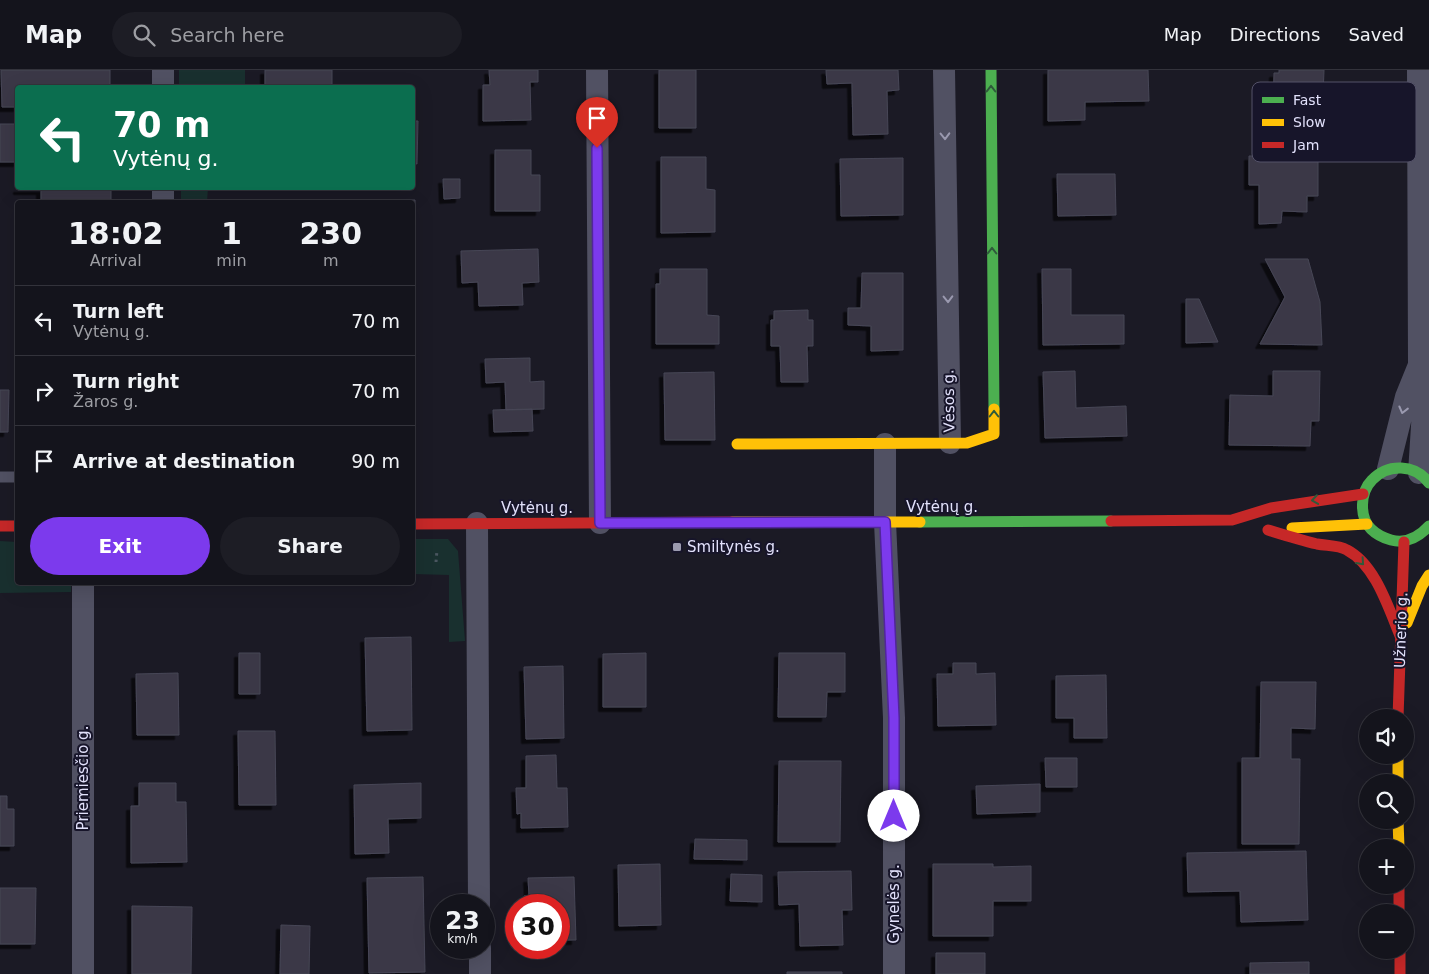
<!DOCTYPE html>
<meta charset="utf-8">
<style>
:root{--surface:#14141c;--page:#1d1d25;--text:#f1f3f6;--muted:#9d9ea3;--line:#33333b;--accent:#7c3aed}
body{margin:0;font-family:"DejaVu Sans",sans-serif;background:var(--page);color:var(--text);height:100vh;display:flex;flex-direction:column;font-size:19px;white-space:nowrap}
*{box-sizing:border-box;margin:0}
p{font-size:16px;color:var(--muted)}
.icon{flex:none;width:28px;height:28px;fill:none;stroke:currentColor;stroke-width:2;stroke-linecap:round;stroke-linejoin:round}
.map{position:relative;flex:1;overflow:hidden}
.side{position:absolute;left:15px;top:130px;width:400px;height:385px;display:flex;flex-direction:column;background:var(--surface);border-radius:5px;box-shadow:0 5px 20px #0002,0 0 0 1px var(--line)}
.side>*{flex:none}
.banner{position:absolute;left:15px;top:15px;width:400px;height:105px;border-radius:5px;box-shadow:0 5px 20px #0002,0 0 0 1px var(--line);background:#0b6e4f;color:#fff;overflow:hidden}
.controls{position:absolute;left:1359px;top:639px;display:grid;gap:10px}
.controls a{display:grid;place-items:center;width:55px;height:55px;border-radius:50%;background:var(--surface);box-shadow:0 5px 20px #0002,0 0 0 1px var(--line);font-size:25px}
.speed{position:absolute;left:430px;top:824px;display:flex;gap:10px;font-size:25px;font-weight:700;text-align:center}
.speed>*{display:grid;place-content:center;width:65px;height:65px;border-radius:50%;background:var(--surface);box-shadow:0 5px 20px #0002,0 0 0 1px var(--line);line-height:1}
.speed small{font-size:12px;font-weight:400}
.speed .limit{border:8px solid #d22;background:#fff;color:#111}
.pin{position:absolute;display:grid;place-items:center;width:42px;height:42px;color:#fff;margin:-51px -21px;border-radius:50% 50% 50% 0;rotate:-45deg;box-shadow:0 0 5px #0007}
.pin .icon{rotate:45deg}
.me{position:absolute;width:55px;margin:-28px;rotate:0deg;stroke-linejoin:round;filter:drop-shadow(0 0 4px #0008)}
.turn{display:flex;align-items:center;gap:18px;height:105px;padding:0 15px;font-size:22px}
.turn .icon{width:65px;height:65px;stroke-width:2.5}
.turn b{display:block;font-size:35px;line-height:42px}
.eta{display:flex;justify-content:space-evenly;align-items:center;height:85px;text-align:center}
.eta b{font-size:30px;font-weight:700;line-height:35px}
.action{display:flex;gap:10px;margin-top:auto;padding:10px 15px}
.action a{flex:1;height:58px;border-radius:30px;background:var(--accent);color:#fff;font-size:20px;font-weight:700;line-height:58px;text-align:center}
.action a+a{background:var(--page);color:var(--text)}
ul{padding:0;list-style:none}
li{display:flex;align-items:center;gap:15px;height:70px;padding:0 15px;border-top:1px solid var(--line)}
li div{flex:1}
li b{display:block;font-size:19px}
li em{font-style:normal}
header{display:flex;align-items:center;gap:30px;box-sizing:border-box;height:70px;padding:0 25px;background:var(--surface);border-bottom:1px solid var(--line)}
header strong{font-size:24px}
nav{display:flex;gap:28px;margin-inline-start:auto;font-size:18px}
.search{width:350px;height:45px;background:var(--page);display:flex;align-items:center;gap:12px;box-sizing:border-box;padding:0 18px;border-radius:28px;color:var(--muted);font-size:19px}
.map>svg:first-child{display:block}
.green{fill:#19302f}
.building{fill:#3a3946;stroke:#474656;filter:url(#shadow)}
.lines{fill:none;stroke-linecap:round;stroke-linejoin:round}
.path{stroke:#4a5660;stroke-width:3;stroke-dasharray:2.5 4;stroke-linecap:butt}
.lane{stroke:#515163;stroke-width:11}
.street{stroke:#515163;stroke-width:22}
.fast{stroke:#4caf50;stroke-width:11}
.slow{stroke:#ffc107;stroke-width:11}
.jam{stroke:#c62828;stroke-width:11}
.oneway{stroke:#2f5a3b}
.oneway2{stroke:#9a99af}
.route-casing{stroke:#51269a;stroke-width:12}
.route{stroke:#7c3aed;stroke-width:9}
.poi-dot{fill:#9c9bb0;stroke:#17152a;stroke-width:2}
.labels{text-anchor:middle;stroke-width:4;stroke-linejoin:round;paint-order:stroke}
.street-label{font-size:15px;fill:#e2e1fb;stroke:#17152a}
.poi-label{font-size:15px;fill:#e2e1fb;stroke:#17152a;text-anchor:start}
.key{fill:#17152a;stroke:#545269;stroke-width:1}
.key-label{font-size:14px;fill:#e2e1fb}
</style>
<header>
<strong>Map</strong>
<div class="search"><svg class="icon" aria-label="search" viewBox="0 0 24 24"><circle cx="10" cy="10" r="6"/><path d="M15 15l6 6"/></svg>Search here</div>
<nav><a>Map</a><a>Directions</a><a>Saved</a></nav>
</header>
<div class="map">
<svg width="1429" height="904" viewBox="0 0 1429 904">
<defs>
<filter id="shadow"><feDropShadow dx="-4.5" dy="4.5" stdDeviation="0" flood-color="#0009"/></filter>
</defs>
<rect width="100%" height="100%" fill="#1b1a25"/>
<path class="green" d="M179,0H245V17H179Z
M181,118H208L207,132H181Z
M413,469H448L458,481L465,571L449,572V505L413,504Z
M0,471L17,472L18,512L71,513V522L0,523Z"/>
<path class="building" d="M1,0H110V18H18V37H2Z
M265,0H332V18H265Z
M489,0H538V12H530L531,50L483,51V15H490Z
M659,0H696V58H659Z
M826,0H898L899,20L887,21L888,64L853,65L852,13L827,14Z
M1048,0H1148L1149,31L1085,32V50L1048,51Z
M1279,0H1324L1322,52H1273L1274,3H1279Z
M412,51H418L417,94L412,93Z
M0,54H18V92H0Z
M495,80H531V105H540V141H495Z
M1249,86H1318V126H1307V142L1282,141L1281,153L1259,154V115H1249Z
M661,87H706V119L715,120V162L661,163Z
M903,88V145L841,146L840,89Z
M1057,104H1115L1116,145L1058,146Z
M443,109H460V128L444,129Z
M18,118H111V132H41V120H18Z
M390,130H415V146H412V132H390Z
M538,179L539,212L522,213L523,235L479,236L478,212L462,213L461,181Z
M1265,189H1308L1320,232L1322,275L1260,274L1285,227Z
M660,199H707V245L719,246V274H656V214H660Z
M1042,199H1071V245H1124V274L1043,275Z
M862,203H903V280L871,281V256L848,255V238H861Z
M1186,229H1199L1218,272L1186,273Z
M808,240V250H813V276H807L808,312H781L780,276H771V250H774V241Z
M530,288V312L544,311V339L506,340L505,312L486,313L485,289Z
M1075,301L1076,338L1126,336L1127,366L1045,368L1043,302Z
M1273,301H1320L1319,351H1311L1310,376L1229,375L1230,325L1273,326Z
M714,302L715,370H665L664,303Z
M0,320H9L8,362H0Z
M532,339L533,361L494,362L493,340Z
M411,567L412,660L367,661L365,568Z
M239,583H260V624H239Z
M646,583V637H603V584Z
M779,583H845V622H827L826,647H778Z
M953,593H976V604L995,603L996,655L938,656L937,604H953Z
M563,596L564,668L526,669L524,597Z
M178,603L179,665H137L136,604Z
M1106,605L1107,668H1074V648H1056V606Z
M1261,612H1316L1315,659L1291,658V689H1300L1299,774H1242V688H1260Z
M238,661H275L276,735H239Z
M556,685L557,718H567L568,757L521,758V743L517,744L516,718H526V686Z
M1045,688H1077V717H1046Z
M779,691H841L840,772H778Z
M139,713H176V732H186L187,792L131,793V736H139Z
M421,713V748L388,749L389,783L355,784L354,715Z
M1040,714V742L977,744L976,716Z
M0,726H7V739H14V776H0Z
M695,769L747,770V790L694,789Z
M1306,781L1308,850L1241,852L1240,821L1188,822L1187,783Z
M660,794L661,855L619,856L618,795Z
M933,794H993V797L1031,796V831H993V866H933Z
M851,801L852,840H842L843,875L800,876L799,834L779,835L778,802Z
M731,804L762,805V832L730,831Z
M423,807L425,902L369,903L367,808Z
M574,807L576,870H559V835H524V826H529L528,808Z
M0,818H36L35,874H0Z
M132,836L192,837L191,904H132Z
M281,855L310,856L309,904H280Z
M936,883H985V904H936Z
M1309,892V904H1250V893Z
M787,902H842V904H787Z"/>
<g class="lines">
<path class="path" d="M436,492L437,480"/>
<path class="lane" d="M0,407H18"/>
<path class="street" d="M163,0V18
M597,0L600,453
M944,0L950,373
M1418,0L1419,294L1424,325L1419,403
M163,118V132
M885,374V452L894,648V904
M1388,399L1406,327L1419,295
M477,453L479,835
M83,512V904
M480,878V904"/>
<path class="fast" d="M991,0L994,339
M1429,413C1415,394 1388,393 1372,410C1360,422 1359,447 1371,459C1377,465 1384,468 1391,470C1406,474 1419,467 1429,456
M920,452L1111,451"/>
<path class="slow" d="M737,374L967,373L994,364V339
M732,452H920
M1292,458L1367,454
M1407,553L1422,516L1429,505
M1398,685V712
M1398,750L1399,778"/>
<path class="jam" d="M1111,451L1232,450L1271,438L1363,424
M412,454L732,452
M0,456H18
M1268,460C1284,465 1300,470 1317,474C1327,476 1338,475 1347,480C1376,495 1389,540 1401,568
M1398,648L1404,472
M1399,815V842
M1400,880V904"/>
</g>
<defs><path id="oneway-chevron" d="M-2-3.5L2.5 0L-2 3.5" fill="none" stroke-width="1.6" stroke-linecap="round" stroke-linejoin="round" transform="scale(1.25)"/></defs>
<g class="oneway">
<use href="#oneway-chevron" transform="translate(991 19) rotate(-90)"/>
<use href="#oneway-chevron" transform="translate(992 181) rotate(-90)"/>
<use href="#oneway-chevron" transform="translate(994 344) rotate(-90)"/>
<use href="#oneway-chevron" transform="translate(1315 430) rotate(172)"/>
<use href="#oneway-chevron" transform="translate(1361 492) rotate(48)"/>
</g>
<g class="oneway2">
<use href="#oneway-chevron" transform="translate(945 66) rotate(89)"/>
<use href="#oneway-chevron" transform="translate(948 229) rotate(89)"/>
<use href="#oneway-chevron" transform="translate(1403 340) rotate(104)"/>
</g>
<g class="lines">
<defs>
<path id="route" d="M597,78L600,453L885,452L894,648V746"/>
</defs>
<use href="#route" class="route-casing"/>
<use href="#route" class="route"/>
</g>
<rect class="poi-dot" x="672" y="472" width="10" height="10" rx="2.5"/>
<g class="labels">
<g class="street-label">
<text transform="translate(949 331) rotate(-91)" y="5">Vėsos g.</text>
<text x="942" y="442">Vytėnų g.</text>
<text x="537" y="443">Vytėnų g.</text>
<text transform="translate(1401 560) rotate(-88)" y="5">Užnerio g.</text>
<text transform="translate(83 708) rotate(-90)" y="5">Priemiesčio g.</text>
<text transform="translate(894 834) rotate(-90)" y="5">Gynelės g.</text>
</g>
<g class="poi-label">
<text x="687" y="482">Smiltynės g.</text>
</g>
</g>
<rect x="1252" y="12" width="164" height="80" rx="8" class="key"/>
<rect x="1262" y="27" width="22" height="6" fill="#4caf50"/>
<rect x="1262" y="49" width="22" height="7" fill="#ffc107"/>
<rect x="1262" y="72" width="22" height="6" fill="#c62828"/>
<g class="key-label">
<text x="1293" y="35">Fast</text>
<text x="1293" y="57">Slow</text>
<text x="1293" y="80">Jam</text>
</g>
</svg>
<div class="controls">
<a><svg class="icon" aria-label="sound" viewBox="0 0 24 24"><path d="M4 9h4l5-4v14l-5-4H4zM17 9q2 3 0 6"/></svg></a>
<a><svg class="icon" aria-label="search" viewBox="0 0 24 24"><circle cx="10" cy="10" r="6"/><path d="M15 15l6 6"/></svg></a>
<a>+</a>
<a>−</a>
</div>
<div class="speed"><div>23<small>km/h</small></div><div class="limit">30</div></div>
<div class="pin" style="left:597px;top:78px;background:#d93025"><svg class="icon" aria-label="arrive" viewBox="0 0 24 24"><path d="M6 21V4h12l-3 4 3 4H6"/></svg></div>
<svg class="me" style="left:894px;top:746px" viewBox="-20 -20 40 40"><circle r="19" fill="#fff"/><path d="M0-13L10 11 0 6-10 11z" fill="#7c3aed"/></svg>
<div class="banner">
<div class="turn"><svg class="icon" aria-label="left" viewBox="0 0 24 24"><path d="M17 20v-9H6M10 6l-5 5 5 5"/></svg><div><b>70 m</b>Vytėnų g.</div></div>
</div>
<section class="side">
<div class="eta">
<div><b>18:02</b><p>Arrival</p></div>
<div><b>1</b><p>min</p></div>
<div><b>230</b><p>m</p></div>
</div>
<ul>
<li><svg class="icon" aria-label="left" viewBox="0 0 24 24"><path d="M17 20v-9H6M10 6l-5 5 5 5"/></svg><div><b>Turn left</b><p>Vytėnų g.</p></div><em>70 m</em></li>
<li><svg class="icon" aria-label="right" viewBox="0 0 24 24"><path d="M7 20v-9h11M14 6l5 5-5 5"/></svg><div><b>Turn right</b><p>Žaros g.</p></div><em>70 m</em></li>
<li><svg class="icon" aria-label="arrive" viewBox="0 0 24 24"><path d="M6 21V4h12l-3 4 3 4H6"/></svg><div><b>Arrive at destination</b></div><em>90 m</em></li>
</ul>
<div class="action"><a>Exit</a><a>Share</a></div>
</section>
</div>
